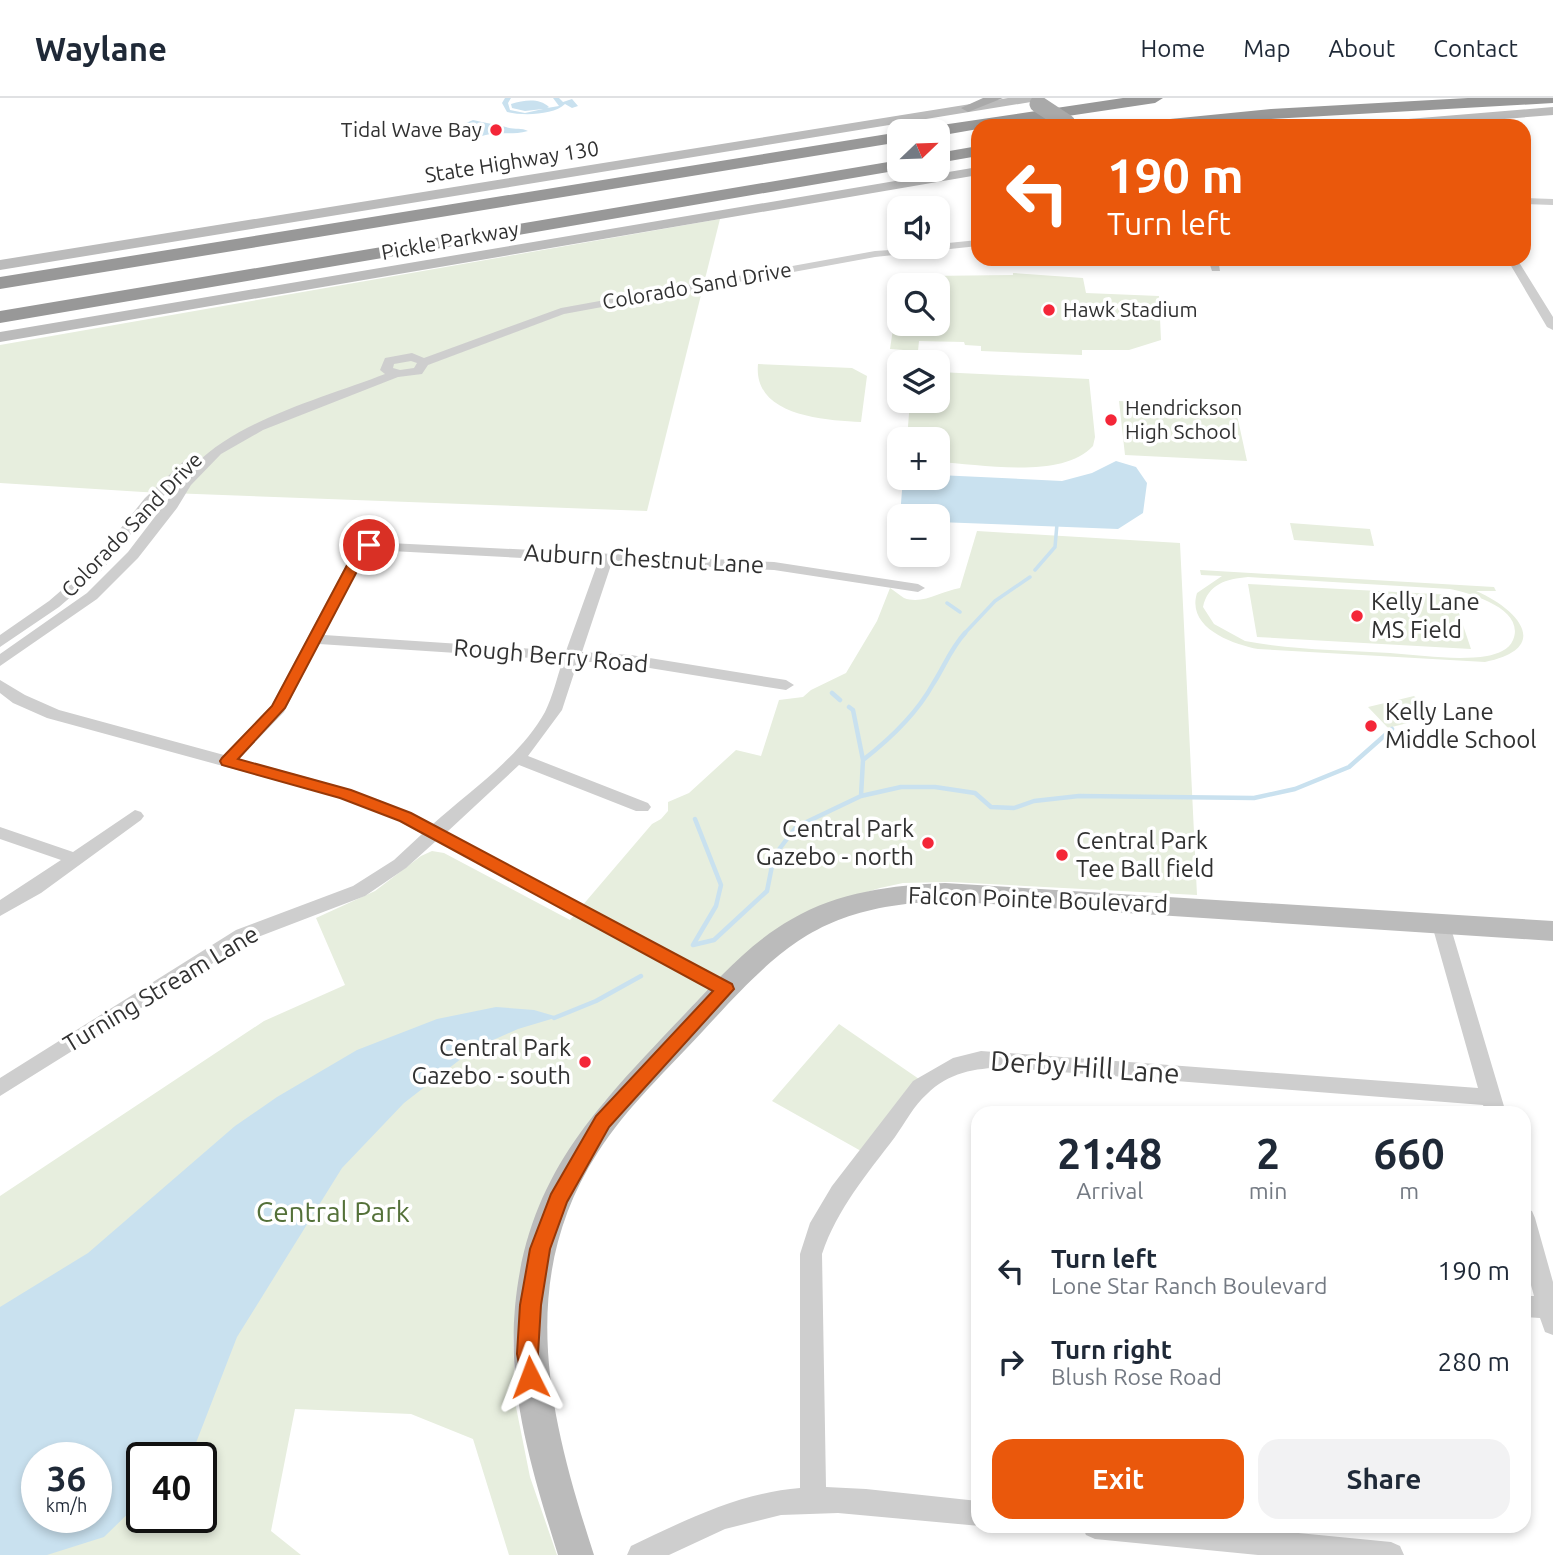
<!DOCTYPE html>
<meta charset="utf-8">
<style>
:root{--surface:#fff;--page:#f2f2f3;--text:#1f2937;--muted:#747a83;--line:#e0e1e3;--accent:#ea580c}
body{margin:0;font-family:Ubuntu,sans-serif;background:var(--page);color:var(--text);height:100vh;display:flex;flex-direction:column;font-size:26px;white-space:nowrap}
*{box-sizing:border-box;margin:0}
p{font-size:23px;color:var(--muted)}
.icon{flex:none;width:38px;height:38px;fill:none;stroke:currentColor;stroke-width:2;stroke-linecap:round;stroke-linejoin:round}
.map{position:relative;flex:1;overflow:hidden}
.side{position:absolute;left:971px;top:1008px;width:560px;height:427px;display:flex;flex-direction:column;background:var(--surface);border-radius:21px;box-shadow:0 4px 10px #0003}
.side>*{flex:none}
.hud{position:absolute;left:971px;top:21px;width:560px;height:147px;border-radius:21px;box-shadow:0 4px 10px #0003;background:#ea580c;color:#fff;overflow:hidden}
.needle{width:46px;rotate:67deg}
.tools{position:absolute;left:887px;top:21px;display:grid;gap:14px}
.tools a{display:grid;place-items:center;width:63px;height:63px;border-radius:14px;background:var(--surface);box-shadow:0 4px 10px #0003;font-size:35px}
.speed{position:absolute;left:21px;top:1344px;display:flex;gap:14px;font-size:35px;font-weight:700;text-align:center}
.speed>*{display:grid;place-content:center;width:91px;height:91px;border-radius:50%;background:var(--surface);box-shadow:0 4px 10px #0003;line-height:1}
.speed small{font-size:18px;font-weight:400}
.speed .limit{border:4px solid #111;border-radius:10px;background:#fff;color:#111}
.pin{position:absolute;display:grid;place-items:center;width:60px;height:60px;color:#fff;margin:-30px;border:4px solid #fff;border-radius:50%;box-shadow:0 2px 7px #0007}
.me{position:absolute;width:77px;margin:-38px;rotate:357deg;stroke-linejoin:round;filter:drop-shadow(0 0 5px #0008)}
.turn{display:flex;align-items:center;gap:24px;height:147px;padding:0 21px;font-size:32px}
.turn .icon{width:91px;height:91px;stroke-width:2.5}
.turn b{display:block;font-size:49px;line-height:60px}
.eta{display:flex;justify-content:space-evenly;align-items:center;height:119px;text-align:center}
.eta b{font-size:42px;font-weight:600;line-height:49px}
.button{display:flex;gap:14px;margin-top:auto;padding:14px 21px}
.button a{flex:1;height:80px;border-radius:21px;background:var(--accent);color:#fff;font-size:28px;font-weight:600;line-height:80px;text-align:center}
.button a+a{background:var(--page);color:var(--text)}
ul{padding:0;list-style:none}
li{display:flex;align-items:center;gap:21px;height:91px;padding:0 21px}
li div{flex:1}
li b{display:block;font-size:26px}
li em{font-style:normal}
header{display:flex;align-items:center;gap:42px;box-sizing:border-box;height:98px;padding:0 35px;background:var(--surface);border-bottom:2px solid var(--line)}
header strong{font-size:33px}
nav{display:flex;gap:38px;margin-inline-start:auto;font-size:24px}
.map>svg:first-child{display:block}
.green{fill:#e7eede;fill-rule:evenodd}
.water{fill:#c9e1ef;fill-rule:evenodd}
.lines{fill:none;stroke-linecap:round;stroke-linejoin:round}
.stream-far1{stroke:#c9e1ef;stroke-width:3.5}
.stream{stroke:#c9e1ef;stroke-width:4.5}
.street{fill:#cecece;fill-rule:evenodd}
.secondary{fill:#bbb;fill-rule:evenodd}
.primary{fill:#a9a9a9;fill-rule:evenodd}
.highway{fill:#989898;fill-rule:evenodd}
.primary-bridge{stroke:#a9a9a9;stroke-width:17}
.route{fill:#ea580c;stroke:#983908;stroke-width:2}
.poi-dot{fill:#f42638;stroke:#fff;stroke-width:2.5}
.labels{text-anchor:middle;stroke-width:7;stroke-linejoin:round;paint-order:stroke}
.far-poi-label{font-size:21px;fill:#313131;stroke:#fff;text-anchor:start}
.far-street-label{font-size:21px;fill:#313131;stroke:#fff}
.street-label{font-size:24px;fill:#313131;stroke:#fff}
.poi-label{font-size:24px;fill:#313131;stroke:#fff;text-anchor:start}
.near-street-label{font-size:28px;fill:#313131;stroke:#fff}
.near-park-label{font-size:28px;fill:#547139;stroke:#fff}
</style>
<header>
<strong>Waylane</strong>
<nav><a>Home</a><a>Map</a><a>About</a><a>Contact</a></nav>
</header>
<div class="map">
<svg width="1553" height="1457" viewBox="0 0 1553 1457">
<rect width="100%" height="100%" fill="#fff"/>
<path class="green" d="M720,121L647,413L143,394L0,385V247Z
M1013,175L1083,180L1086,195L1159,198L1161,242L1129,252H1082V257L981,253V248L965,247L964,244L919,243L918,253L890,251L899,191L900,226H938V187H927V178L1013,177Z
M758,266L852,270L867,278L861,324C823,322 753,318 758,266Z
M938,274L1089,281L1095,339L1093,348C1062,382 980,366 938,364V341H907L910,303H938Z
M1119,303L1235,308L1247,363L1125,357Z
M1290,425L1370,431L1374,448L1294,442Z
M977,433L1180,445L1197,797L950,784L903,785L880,790L815,810L697,903L604,1004L563,1064L520,1186L513,1242L516,1309L530,1379L557,1457H509L473,1341L411,1316L295,1311L271,1433L301,1457H0V1098L264,923L345,887L316,820L375,793L421,758L432,753L444,755L570,822L652,726L661,721L668,713V704L689,695L736,652L761,658L779,602L803,599L811,592L846,575L877,523L890,490C895,493 899,497 904,500C923,507 941,493 960,490ZM37,1360H96V1419H37ZM142,1360H201V1419H142Z
M1200,472L1494,489L1496,493H1476C1518,511 1553,550 1485,564L1258,551C1233,546 1186,530 1197,495L1222,478L1201,477ZM1248,479L1450,491C1470,495 1526,511 1513,542C1509,552 1497,556 1487,558C1456,563 1421,557 1390,555C1342,552 1292,552 1245,543L1214,526L1203,509C1208,486 1226,481 1248,479Z
M1248,486L1453,497L1471,551L1257,539Z
M1414,598L1435,618L1388,630L1368,609Z
M839,926L919,981L861,1053L772,1003Z"/>
<path class="water" d="M505,0H511L508,5L510,12L525,15L543,11L525,13L512,10L511,6C525,2 539,0 549,9L547,10L559,8L553,0H559L563,4L572,1L578,8L572,10L565,6C554,17 523,18 507,14L502,5Z
M473,22C486,25 493,26 506,29C514,32 521,29 528,33C505,39 496,30 473,42L454,37L469,31L464,26Z
M1116,363L1136,369L1147,385L1143,415L1118,431L938,424V418H900L903,380H938V377L1062,383L1092,375Z
M496,909L534,912L558,919L518,931L475,950L404,1005L342,1070L237,1239L194,1350L184,1360H142V1402L104,1439L47,1457H0V1209L88,1155L235,1028L277,999L357,952L437,921ZM37,1360H96V1419H37Z"/>
<g class="lines">
<path class="stream-far1" d="M1035,472L1055,449L1057,426
M947,505L960,514
M963,537L995,503L1030,479"/>
<path class="stream" d="M832,595L840,602
M849,609L853,612L863,662
M861,698L863,662C890,641 916,617 933,586C944,569 951,550 965,535
M693,847L714,842L767,793L774,758L796,729L861,698L901,689H935L975,695L991,709L1014,710L1034,703L1079,698L1254,700L1295,691L1349,669L1392,631
M693,847L716,808L721,787L695,721
M554,920L596,903L641,878"/>
<path class="street" d="M1524,100L1553,101V107L1524,106Z
M978,142V148L875,159L564,216L428,267L422,276L398,279L263,332L221,356L191,387L177,410L138,460L97,501L0,568V556L87,495L128,454L189,374L155,406L102,472L59,509L0,549V537L49,503L92,466L145,400L185,362H195L196,366C240,321 326,299 385,276L380,272L385,260L412,255L424,260L561,210L875,153L938,149V146ZM411,263L417,265L414,270L400,272L393,270L394,266Z
M1208,161H1218L1220,173H1212Z
M1507,161H1517L1553,219V232L1547,229Z
M369,444L774,464L918,486L925,490L918,494L774,472L612,464L582,554L631,557L786,582L794,587L786,592L631,567L578,563L562,612L528,658L648,705L651,709L648,713H636L519,667L447,734L733,886L736,891L733,896L726,898L719,896L436,743L406,770L365,798L250,842L0,998V980L236,832L353,788L394,762L422,736L399,723L340,700L47,620L13,605L0,595V582L25,597L59,612L224,657L271,608L352,456ZM372,452L598,464L566,553L324,537L365,458ZM319,546L563,562C557,579 553,598 545,614C520,659 471,692 433,726C372,694 305,679 239,661L284,614Z
M135,712L141,714L144,718L141,722L41,795L0,818V802L61,762L0,741V729L73,754Z
M1441,820L1448,822L1450,827L1506,1015H1486L1483,1007L1011,970C981,969 950,973 927,996C914,1007 905,1025 895,1039C867,1076 837,1111 822,1156L826,1389L866,1391L978,1403L980,1428L838,1415L781,1417L725,1431L669,1457H627L631,1448C686,1422 738,1395 800,1390V1156L810,1125L832,1088L913,983L953,960L981,953L1478,990L1432,827L1434,822Z
M1524,1111L1532,1113L1535,1120L1553,1184V1237L1545,1234L1540,1220L1524,1219V1198H1534L1524,1162Z
M1082,1428H1227L1391,1444L1400,1448L1404,1457H1258L1095,1441L1086,1437Z"/>
<path class="secondary" d="M1008,0H1037L1031,4L0,172V162Z
M1553,9V17L1418,28H1366L1372,24Z
M978,69V77L0,244V234Z
M945,785L1553,823V843L945,803C821,808 783,846 703,933C667,972 627,1009 598,1054C514,1184 550,1321 594,1457H558C533,1376 507,1294 515,1209C527,1077 597,1009 682,919C716,883 749,845 792,821C838,794 893,787 945,785Z"/>
<path class="primary" d="M983,0H1003L968,14L961,10Z"/>
<path class="highway" d="M1123,0H1163L1155,5L1001,28H978V31L938,38V33H927L935,28Z
M1468,0H1553V5L1271,21L1200,28H1142L1150,23L1271,11Z
M900,34V44L0,191V179Z
M978,48V58L938,65V55Z
M900,62V72L0,225V213Z"/>
<path class="primary-bridge" d="M1038,6L1067,25"/>
</g>
<path class="route" d="M369,444L376,447L365,458L285,610L238,661L351,692L411,715L732,886L734,891L609,1029L567,1104L550,1151L541,1207L538,1256L541,1279L538,1286L530,1289L523,1286L517,1256L520,1207L530,1151L551,1096L596,1018L713,893L400,723L340,700L222,667L220,663L222,660L272,608L353,456Z"/>
<g class="poi-dot">
<circle cx="496" cy="32" r="7"/>
<circle cx="1049" cy="212" r="7"/>
<circle cx="1111" cy="322" r="7"/>
<circle cx="1357" cy="518" r="7"/>
<circle cx="1371" cy="628" r="7"/>
<circle cx="928" cy="745" r="7"/>
<circle cx="1062" cy="757" r="7"/>
<circle cx="585" cy="964" r="7"/>
</g>
<g class="labels">
<g class="far-poi-label">
<text x="482" y="39" text-anchor="end">Tidal Wave Bay</text>
<text x="1063" y="219">Hawk Stadium</text>
<text x="1125" y="317">Hendrickson<tspan x="1125" dy="24">High School</tspan></text>
</g>
<g class="far-street-label">
<text transform="translate(512 64) rotate(-9)" y="7">State Highway 130</text>
<text transform="translate(450 143) rotate(-10)" y="7">Pickle Parkway</text>
<text transform="translate(697 188) rotate(-10)" y="7">Colorado Sand Drive</text>
<text transform="translate(132 427) rotate(-46)" y="7">Colorado Sand Drive</text>
</g>
<g class="street-label">
<text transform="translate(644 461) rotate(3)" y="8">Auburn Chestnut Lane</text>
<text transform="translate(551 558) rotate(5)" y="8">Rough Berry Road</text>
<text transform="translate(1038 802) rotate(2)" y="8">Falcon Pointe Boulevard</text>
<text transform="translate(161 891) rotate(-31)" y="8">Turning Stream Lane</text>
</g>
<g class="poi-label">
<text x="1371" y="512">Kelly Lane<tspan x="1371" dy="28">MS Field</tspan></text>
<text x="1385" y="622">Kelly Lane<tspan x="1385" dy="28">Middle School</tspan></text>
<text x="914" y="739" text-anchor="end">Central Park<tspan x="914" dy="28">Gazebo - north</tspan></text>
<text x="1076" y="751">Central Park<tspan x="1076" dy="28">Tee Ball field</tspan></text>
<text x="571" y="958" text-anchor="end">Central Park<tspan x="571" dy="28">Gazebo - south</tspan></text>
</g>
<g class="near-street-label">
<text transform="translate(1085 969) rotate(4)" y="10">Derby Hill Lane</text>
</g>
<g class="near-park-label">
<text x="333" y="1124">Central Park</text>
</g>
</g>
</svg>
<div class="tools">
<a><svg class="needle" viewBox="-14 -14 28 28"><path d="M0-13l5 13h-10z" fill="#e53935"/><path d="M0 13l5-13h-10z" fill="#747a83"/></svg></a>
<a><svg class="icon" aria-label="sound" viewBox="0 0 24 24"><path d="M4 9h4l5-4v14l-5-4H4zM17 9q2 3 0 6"/></svg></a>
<a><svg class="icon" aria-label="search" viewBox="0 0 24 24"><circle cx="10" cy="10" r="6"/><path d="M15 15l6 6"/></svg></a>
<a><svg class="icon" aria-label="layers" viewBox="0 0 24 24"><path d="M12 4l9 5-9 5-9-5zM3 14l9 5 9-5"/></svg></a>
<a>+</a>
<a>−</a>
</div>
<div class="speed"><div>36<small>km/h</small></div><div class="limit">40</div></div>
<div class="pin" style="left:369px;top:447px;background:#d93025"><svg class="icon" aria-label="arrive" viewBox="0 0 24 24"><path d="M6 21V4h12l-3 4 3 4H6"/></svg></div>
<svg class="me" style="left:530px;top:1279px" viewBox="-20 -20 40 40"><path d="M0-17L14 15 0 8-14 15z" fill="#ea580c" stroke="#fff" stroke-width="4"/></svg>
<div class="hud">
<div class="turn"><svg class="icon" aria-label="left" viewBox="0 0 24 24"><path d="M17 20v-9H6M10 6l-5 5 5 5"/></svg><div><b>190 m</b>Turn left</div></div>
</div>
<section class="side">
<div class="eta">
<div><b>21:48</b><p>Arrival</p></div>
<div><b>2</b><p>min</p></div>
<div><b>660</b><p>m</p></div>
</div>
<ul>
<li><svg class="icon" aria-label="left" viewBox="0 0 24 24"><path d="M17 20v-9H6M10 6l-5 5 5 5"/></svg><div><b>Turn left</b><p>Lone Star Ranch Boulevard</p></div><em>190 m</em></li>
<li><svg class="icon" aria-label="right" viewBox="0 0 24 24"><path d="M7 20v-9h11M14 6l5 5-5 5"/></svg><div><b>Turn right</b><p>Blush Rose Road</p></div><em>280 m</em></li>
</ul>
<div class="button"><a>Exit</a><a>Share</a></div>
</section>
</div>
